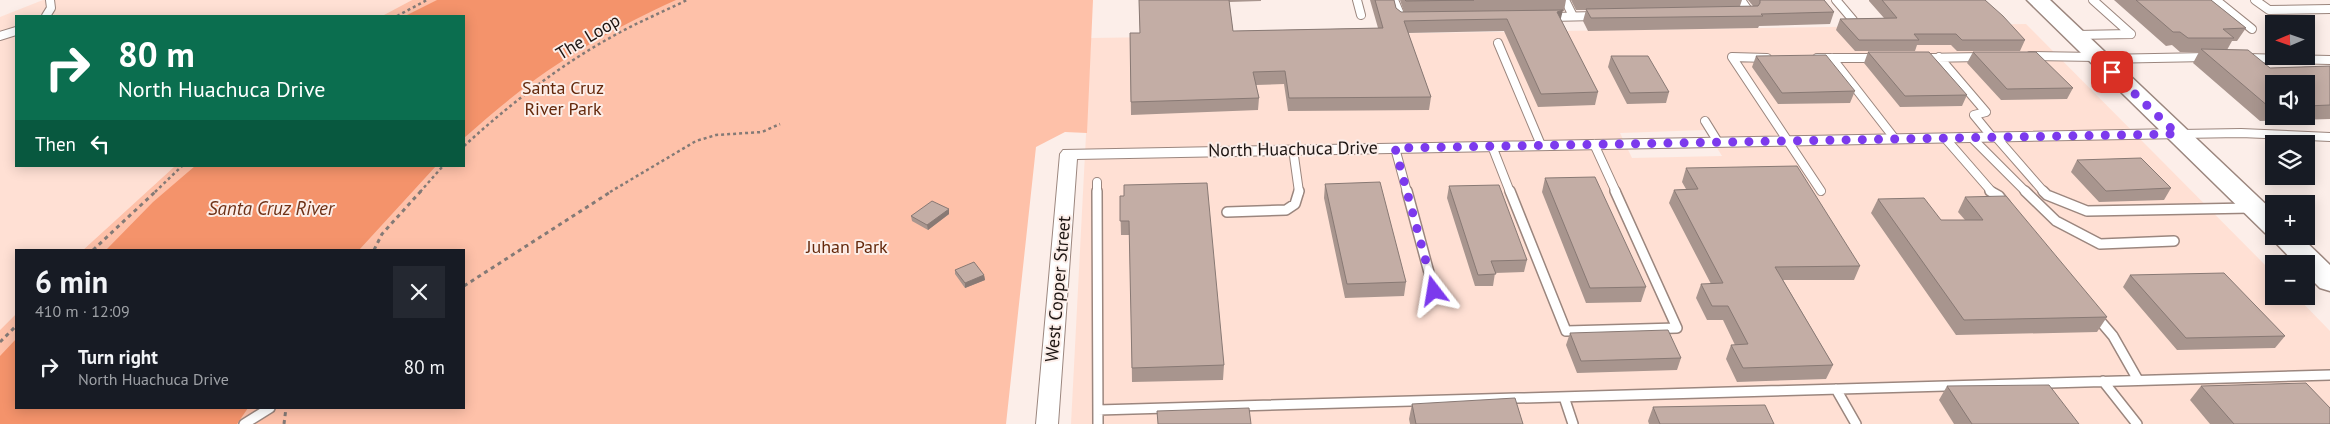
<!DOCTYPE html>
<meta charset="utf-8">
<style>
:root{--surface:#171b24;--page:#242831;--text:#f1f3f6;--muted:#9ea1a6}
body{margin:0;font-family:"PT Sans",sans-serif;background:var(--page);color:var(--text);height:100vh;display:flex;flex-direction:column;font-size:19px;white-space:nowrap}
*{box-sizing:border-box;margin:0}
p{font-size:16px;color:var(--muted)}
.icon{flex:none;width:28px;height:28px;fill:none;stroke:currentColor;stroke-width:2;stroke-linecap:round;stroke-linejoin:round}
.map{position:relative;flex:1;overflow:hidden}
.details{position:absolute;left:15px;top:249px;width:450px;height:160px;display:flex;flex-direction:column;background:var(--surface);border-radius:0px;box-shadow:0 2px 12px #0003}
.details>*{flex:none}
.top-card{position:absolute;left:15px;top:15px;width:450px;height:152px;border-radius:0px;box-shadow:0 2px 12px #0003;background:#0b6e4f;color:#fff;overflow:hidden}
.needle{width:32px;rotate:268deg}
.buttons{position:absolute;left:2265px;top:15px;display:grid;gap:10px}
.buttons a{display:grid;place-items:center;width:50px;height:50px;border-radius:0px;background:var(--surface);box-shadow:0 2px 12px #0003;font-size:25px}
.pin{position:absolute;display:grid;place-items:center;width:42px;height:42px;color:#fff;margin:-21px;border-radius:10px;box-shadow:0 2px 8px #0006}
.me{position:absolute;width:55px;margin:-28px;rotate:346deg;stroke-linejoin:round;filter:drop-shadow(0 0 4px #0008)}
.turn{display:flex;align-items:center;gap:18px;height:105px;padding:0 20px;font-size:22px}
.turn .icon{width:65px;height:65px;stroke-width:2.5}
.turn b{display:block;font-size:35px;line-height:42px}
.then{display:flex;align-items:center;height:48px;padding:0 20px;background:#0003;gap:10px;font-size:19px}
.round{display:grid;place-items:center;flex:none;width:52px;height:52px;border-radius:0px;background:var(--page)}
.overview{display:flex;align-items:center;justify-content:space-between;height:85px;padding:0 20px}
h1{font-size:30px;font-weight:800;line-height:38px}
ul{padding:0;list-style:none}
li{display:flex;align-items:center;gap:15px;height:65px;padding:0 20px}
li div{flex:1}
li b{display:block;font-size:19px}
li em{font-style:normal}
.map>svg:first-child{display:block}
.built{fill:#ffe0d4;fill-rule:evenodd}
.green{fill:#fec1a9}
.water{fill:#f4936b}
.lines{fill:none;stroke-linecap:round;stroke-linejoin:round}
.service-far1-casing{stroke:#9b867e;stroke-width:10}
.service-casing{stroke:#9b867e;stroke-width:12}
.minor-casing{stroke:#9b867e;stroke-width:2}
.secondary-casing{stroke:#9b867e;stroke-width:3}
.path-far1{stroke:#847a76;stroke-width:2.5;stroke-dasharray:3 3;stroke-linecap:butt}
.path{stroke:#847a76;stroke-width:3;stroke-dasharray:4 4;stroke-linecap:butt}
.service-far1{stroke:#fff;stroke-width:8}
.service{stroke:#fff;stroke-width:9}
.minor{fill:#fff;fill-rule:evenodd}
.secondary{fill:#fff;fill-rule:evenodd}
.wall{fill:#a8958e;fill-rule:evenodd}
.shaded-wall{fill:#887974}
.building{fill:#c3ada5;stroke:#887974}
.route{stroke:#7c3aed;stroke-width:9;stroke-dasharray:0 16.2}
.labels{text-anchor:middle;stroke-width:4;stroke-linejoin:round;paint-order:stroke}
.street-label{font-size:18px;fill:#1d1512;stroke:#fceee9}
.park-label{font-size:18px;fill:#64280b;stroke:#fceee9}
.water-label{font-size:19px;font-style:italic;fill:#6f3217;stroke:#fceee9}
</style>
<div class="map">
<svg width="2330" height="424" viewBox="0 0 2330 424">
<rect width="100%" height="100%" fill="#fceee9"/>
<path class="built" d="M43,0H412L382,16H16V166H175L83,250H16V314L0,330V17Z
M2026,24L2274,274V296H2296L2330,331V424H1071L1091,38ZM1706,130L1722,156L1632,158L1620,133Z"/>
<path class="green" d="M412,0H1093L1087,133L1065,132L1036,147L1006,424H0V330L16,314V408H464V250H83L175,166H464V16H382Z"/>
<path class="water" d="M437,0H676C623,24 566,55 520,91C501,106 482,122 464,138V16H405Z
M195,166H436L359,250H106L153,202Z
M16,339V408H248L237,424H0V356Z"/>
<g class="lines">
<defs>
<path id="service-far1" d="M1357,0L1361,15
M1394,0L1402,19
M1565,0L1573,16
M1741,0L1750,13
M1836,0L1853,20
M2093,0L2131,34
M2216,0L2252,29
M2255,0L2269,10L2330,9
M46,16L51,8L50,0
M1550,17L1597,16
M2076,35L2131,34
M0,36L16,31
M1498,43L1541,145
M2030,56L2097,57
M1939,57L1986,112L1974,115L1992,137
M1767,58L1732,57L1821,191
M1817,58H1877
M1832,58L1895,139
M1922,58L1982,57
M2247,58L2330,60
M2102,59L2207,57
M1705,121L1718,142
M2180,134L2241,133L2330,137
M1971,137L2026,192
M1996,137L2044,192
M1945,138L1992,192
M1594,144L1616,192
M1492,146L1510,192
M1395,148L1407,192
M1293,149L1299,192
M1097,182V192"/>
<path id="service" d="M1097,191L1098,424
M1407,191L1434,291
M1510,191L1566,331L1677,328L1615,191
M1990,191L1999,196L2006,205
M2025,191L2056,221L2100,244L2174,241
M2043,191L2047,195L2087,211L2251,208
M1227,212L1286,210L1295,204L1299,191
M2096,316L2113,336L2138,380
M2103,381L2137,424
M1836,389L1856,424
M1564,397L1573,424
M1098,410L2330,375
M244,424L270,408"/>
<path id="minor" d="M2177,129L2183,130L2186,134L2183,138L1077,159L1058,424H1036L1060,154L1063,150Z"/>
<path id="secondary" d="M2027,0H2050L2274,212V236H2300L2330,265V291L2320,288L2306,274V264H2296L2275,242L2271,235L2265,233Z"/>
</defs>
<use href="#service-far1" class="service-far1-casing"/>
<use href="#service" class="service-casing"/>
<use href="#minor" class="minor-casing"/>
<use href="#secondary" class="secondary-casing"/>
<path class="path-far1" d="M397,16L427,0
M464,146C510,104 560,65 615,35C638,22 663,12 687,0
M155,192L182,166
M420,192L443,166
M610,192L696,141L716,135L762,132L780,124"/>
<path class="path" d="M93,250L156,191
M374,250L382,234L421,191
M464,286L612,191
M0,342L16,326
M284,424L286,408"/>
<use href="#service-far1" class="service-far1"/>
<use href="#service" class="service"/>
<use href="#minor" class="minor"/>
<use href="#secondary" class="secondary"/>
</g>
<path class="wall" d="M1139,0H1261V1L1229,2L1233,31L1378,28L1370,0H1394L1396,8L1401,12H1404L1400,0H1566L1564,11H1562L1560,19L1598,92L1595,105L1538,107L1504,31L1408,33L1431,97L1429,110L1288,111L1284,84L1256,85L1259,98L1258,110L1131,115L1130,33H1140Z
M1571,0H1742L1740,6H1753L1748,0H1824L1834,12L1830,24L1759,26L1758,28L1588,31L1583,21L1586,10H1576Z
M1869,0H1985L2025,40L2020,51H1957L1951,45H1917L1915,51H1855L1836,30L1840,19L1884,18L1869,1Z
M2114,0H2211L2246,28L2237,41H2232L2227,50L2270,68L2330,66V119L2260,121L2193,63L2199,52H2180L2172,45L2166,46ZM2274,84H2306V116H2274Z
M1868,52L1967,95L1962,106L1900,107L1864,63Z
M1973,52L2073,88L2067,99L2001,100L1967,63Z
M1611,56L1669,92L1666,103L1627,104L1608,67Z
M1756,56L1855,91L1850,103L1778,104L1752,67Z
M2077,160L2171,188L2164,200L2099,202L2071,172Z
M1686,168L1860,266L1854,280H1783L1833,365L1826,379L1737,382L1726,359L1731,345H1735L1723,320H1707L1696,298L1701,284H1711L1669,203L1674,190L1686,189L1682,182Z
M1545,178L1646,287L1641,302L1586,303L1542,192Z
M1325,184L1406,282L1404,296L1345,298L1324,198Z
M1449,186L1527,260L1524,272L1495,273L1493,286H1475L1447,198Z
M1120,196L1224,365L1223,380L1132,382L1130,235H1121Z
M1965,197L2107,317L2097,332L1956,335L1871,213L1878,199L1941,220H1965L1958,212Z
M949,209V214L928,230L912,221L911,216Z
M955,270L984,275L985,280L965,288L955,274Z
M2130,275L2285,336L2275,348L2177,350L2123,287Z
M1570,333L1681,358L1677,370L1577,373L1566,345Z
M1947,386L2079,424H1954L1939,400Z
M2201,386L2330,424H2210L2190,400Z
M1412,404L1523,424H1410L1409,419Z
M1653,407L1774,424H1649L1648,421Z"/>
<path class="shaded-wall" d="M1563,10L1560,22L1557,12Z
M949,209V214L928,230L927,225Z
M984,275L985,280L965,288V283Z"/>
<path class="building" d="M1139,0H1229L1233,31L1383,28L1375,0H1394L1396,8L1401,12L1563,10L1557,12L1598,92L1541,94L1507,19L1446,20L1404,21L1431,97L1289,98L1285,71L1253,72L1259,98L1131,102L1130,33H1140Z
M1405,0H1474L1406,1Z
M1760,0H1824L1834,12L1761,14L1763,16L1591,18L1586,9L1758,6L1760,3Z
M1882,0H1985L2003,16L2025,40H1962L1956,34H1914L1919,40H1859L1840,19L1897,18Z
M2136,0H2211L2246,28L2223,29L2234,38H2188L2180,32H2173Z
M2201,49L2248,50L2270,68L2330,66V105L2306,106V84H2274V107H2269Z
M1868,52H1929L1967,95L1905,96Z
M1973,52H2036L2073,88L2007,89Z
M1826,55L1855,91L1782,93L1756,56Z
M1611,56H1648L1669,92L1630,93Z
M2141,158L2171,188L2106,191L2077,160Z
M1797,166L1860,266L1775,267L1833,365L1743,368L1731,345L1748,344L1728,306H1712L1701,284L1723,283L1674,190L1698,189L1686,168Z
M1595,177L1646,287L1590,288L1545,178Z
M1380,182L1406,282L1347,284L1325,184Z
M1207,183L1224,365L1132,368L1129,221H1120V196H1124V185Z
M1499,185L1527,260L1491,261L1496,274L1478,275L1449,186Z
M2006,196L2107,317L1964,320L1878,199L1924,198L1941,220H1983L1965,197Z
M932,201L949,209L927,225L911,216Z
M974,262L984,275L965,283L955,270Z
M2224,273L2285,336L2186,338L2130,275Z
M1668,330L1681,358L1581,361L1570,333Z
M2306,383L2330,408V424H2234L2201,386Z
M2049,385L2079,424H1972L1947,386Z
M1515,398L1523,424H1416L1412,404Z
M1765,405L1774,424H1660L1653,407Z
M1249,408L1251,424H1158L1157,411Z"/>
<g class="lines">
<path class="route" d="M1434,291L1395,148L2177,134L2112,72"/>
</g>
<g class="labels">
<g class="street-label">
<text transform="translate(588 37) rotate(-31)" y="6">The Loop</text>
<text transform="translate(1293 149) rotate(-1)" y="6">North Huachuca Drive</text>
<text transform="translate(1058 289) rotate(-85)" y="6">West Copper Street</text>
</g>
<g class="park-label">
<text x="563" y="94">Santa Cruz<tspan x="563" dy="21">River Park</tspan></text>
<text x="847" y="253">Juhan Park</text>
</g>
<g class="water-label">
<text x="271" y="215">Santa Cruz River</text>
</g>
</g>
</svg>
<div class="buttons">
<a><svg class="needle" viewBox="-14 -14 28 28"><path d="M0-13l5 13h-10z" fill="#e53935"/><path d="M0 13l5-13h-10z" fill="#9ea1a6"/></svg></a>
<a><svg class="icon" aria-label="sound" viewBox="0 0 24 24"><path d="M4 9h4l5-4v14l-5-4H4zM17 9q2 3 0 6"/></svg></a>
<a><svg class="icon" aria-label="layers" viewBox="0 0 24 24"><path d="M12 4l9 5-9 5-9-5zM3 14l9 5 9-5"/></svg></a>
<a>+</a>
<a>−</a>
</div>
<div class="pin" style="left:2112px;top:72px;background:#d93025"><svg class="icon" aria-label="arrive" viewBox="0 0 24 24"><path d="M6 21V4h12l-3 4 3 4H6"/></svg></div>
<svg class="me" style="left:1434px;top:291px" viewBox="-20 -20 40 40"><path d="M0-17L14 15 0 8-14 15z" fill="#7c3aed" stroke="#fff" stroke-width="4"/></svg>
<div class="top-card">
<div class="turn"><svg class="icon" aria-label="right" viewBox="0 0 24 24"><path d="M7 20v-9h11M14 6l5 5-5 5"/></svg><div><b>80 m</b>North Huachuca Drive</div></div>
<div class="then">Then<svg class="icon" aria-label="left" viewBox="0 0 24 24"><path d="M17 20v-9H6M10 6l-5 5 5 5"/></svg></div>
</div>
<section class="details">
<div class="overview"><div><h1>6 min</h1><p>410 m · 12:09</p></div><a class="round"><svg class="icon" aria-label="close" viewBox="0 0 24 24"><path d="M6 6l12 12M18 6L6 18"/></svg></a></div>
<ul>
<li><svg class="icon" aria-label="right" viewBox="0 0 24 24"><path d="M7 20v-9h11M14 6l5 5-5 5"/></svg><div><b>Turn right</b><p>North Huachuca Drive</p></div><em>80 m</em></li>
</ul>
</section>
</div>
